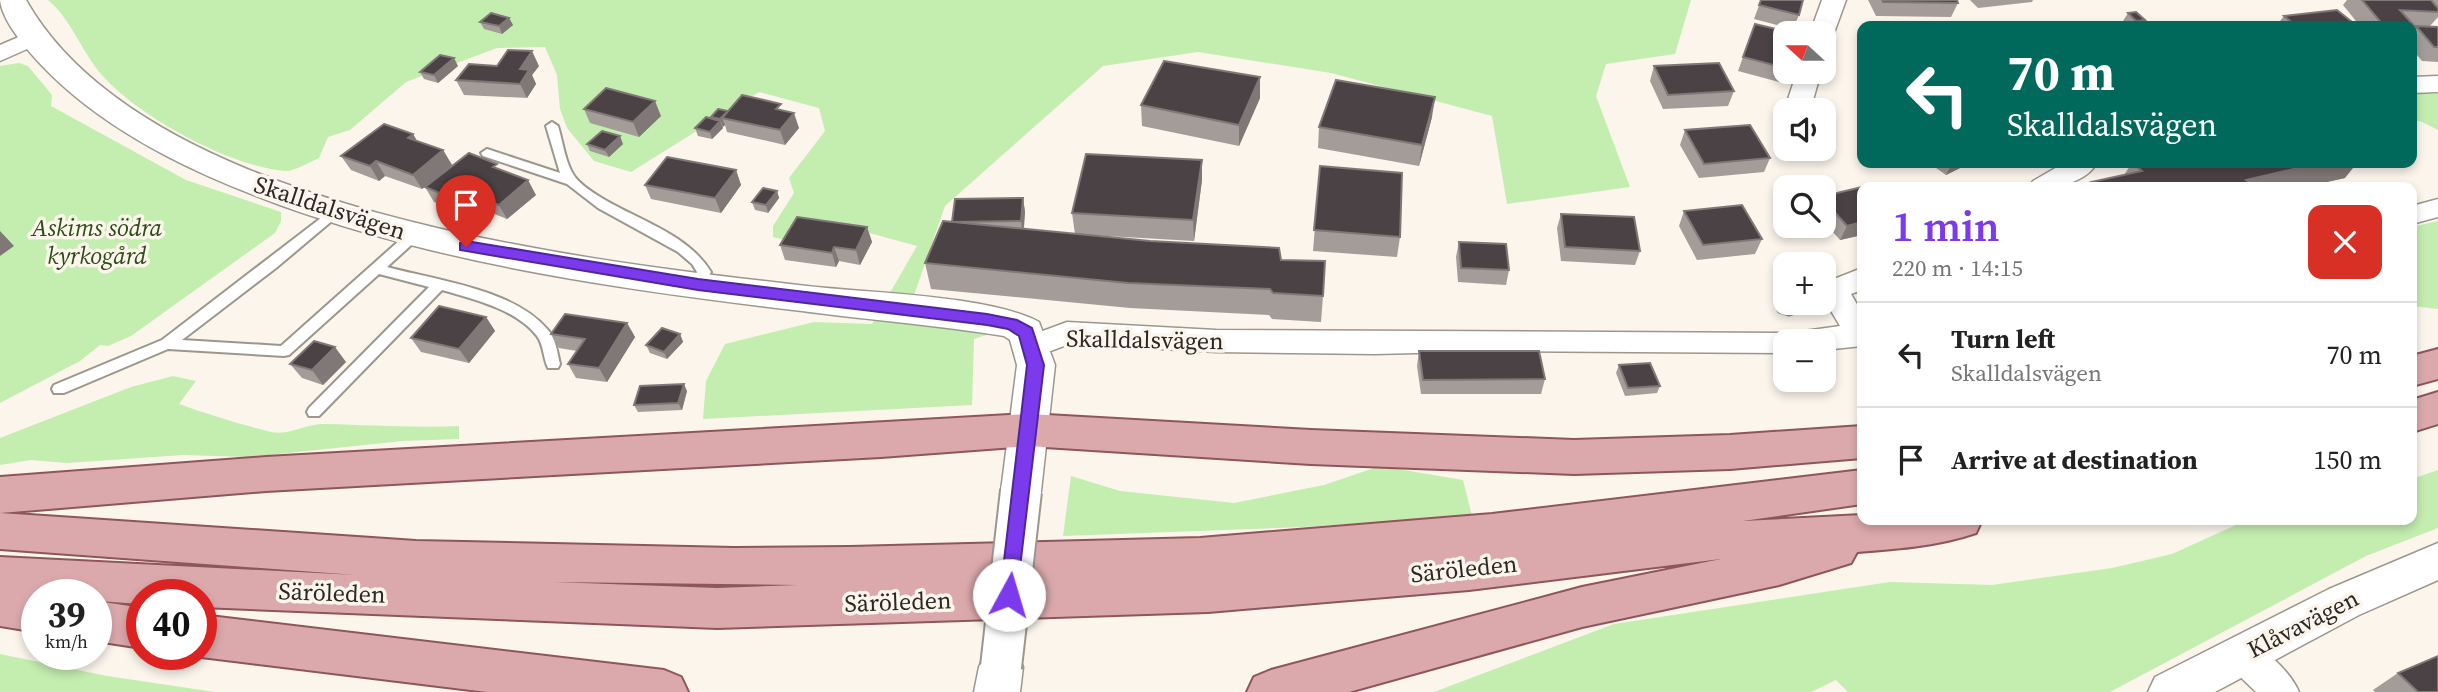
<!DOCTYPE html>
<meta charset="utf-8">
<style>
:root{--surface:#fff;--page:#f6f6f6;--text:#222;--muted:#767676;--line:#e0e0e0;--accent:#7c3aed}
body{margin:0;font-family:"Source Serif 4",serif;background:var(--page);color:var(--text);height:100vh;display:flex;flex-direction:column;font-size:26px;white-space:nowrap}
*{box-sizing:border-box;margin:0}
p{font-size:23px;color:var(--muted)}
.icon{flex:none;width:38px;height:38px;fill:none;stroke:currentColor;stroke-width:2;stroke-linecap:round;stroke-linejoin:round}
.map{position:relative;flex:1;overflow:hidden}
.panel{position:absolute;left:1857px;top:182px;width:560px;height:343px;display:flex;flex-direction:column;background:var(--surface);border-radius:14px;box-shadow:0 4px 10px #0003}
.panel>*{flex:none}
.guide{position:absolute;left:1857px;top:21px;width:560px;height:147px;border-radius:14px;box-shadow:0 4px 10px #0003;background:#00695c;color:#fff;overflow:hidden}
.needle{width:46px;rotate:291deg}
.tools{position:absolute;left:1773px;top:21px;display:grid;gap:14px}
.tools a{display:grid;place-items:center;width:63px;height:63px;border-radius:14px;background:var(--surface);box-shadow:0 4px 10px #0003;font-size:35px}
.speed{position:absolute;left:21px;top:579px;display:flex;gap:14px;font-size:35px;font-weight:700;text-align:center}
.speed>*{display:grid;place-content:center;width:91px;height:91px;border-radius:50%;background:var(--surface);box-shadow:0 4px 10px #0003;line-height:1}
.speed small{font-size:18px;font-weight:400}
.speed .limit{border:10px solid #d22;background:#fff;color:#111}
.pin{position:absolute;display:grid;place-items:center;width:60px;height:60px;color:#fff;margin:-72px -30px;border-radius:50% 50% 50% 0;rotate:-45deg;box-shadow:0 0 7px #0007}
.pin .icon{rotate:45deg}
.me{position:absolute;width:77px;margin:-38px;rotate:6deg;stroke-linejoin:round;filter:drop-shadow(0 0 5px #0008)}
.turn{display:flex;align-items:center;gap:24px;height:147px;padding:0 35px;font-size:32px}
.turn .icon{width:91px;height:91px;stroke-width:2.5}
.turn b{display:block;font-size:49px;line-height:60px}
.round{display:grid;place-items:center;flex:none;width:74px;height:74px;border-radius:14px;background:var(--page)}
.head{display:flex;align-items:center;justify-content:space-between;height:119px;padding:0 35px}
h1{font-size:42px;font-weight:600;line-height:52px;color:var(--accent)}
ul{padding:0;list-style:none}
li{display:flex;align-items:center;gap:21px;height:105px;padding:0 35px;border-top:2px solid var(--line)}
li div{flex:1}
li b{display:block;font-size:26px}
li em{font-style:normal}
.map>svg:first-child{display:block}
.green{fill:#c4edb0}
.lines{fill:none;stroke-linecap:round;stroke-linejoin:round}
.service-casing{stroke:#9c978e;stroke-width:4}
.minor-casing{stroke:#9c978e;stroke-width:3}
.tertiary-casing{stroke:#9c978e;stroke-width:3}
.primary-casing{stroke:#8e5659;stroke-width:4}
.service{fill:#fff;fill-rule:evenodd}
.minor{fill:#fff;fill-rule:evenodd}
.tertiary{fill:#fff;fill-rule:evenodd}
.primary{fill:#dba9ac;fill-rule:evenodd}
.tertiary-bridge-casing{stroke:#9c978e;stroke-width:44;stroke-linecap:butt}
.tertiary-bridge{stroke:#fff;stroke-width:40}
.wall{fill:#a39c98}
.shaded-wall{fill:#807877}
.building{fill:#4b4245;stroke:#807877;stroke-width:2}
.route{fill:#7c3aed;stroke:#51269a;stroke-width:2}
.labels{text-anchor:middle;stroke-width:7;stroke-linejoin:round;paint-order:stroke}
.street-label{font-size:24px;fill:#2b2926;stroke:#fbf5ec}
.park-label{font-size:24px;font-style:italic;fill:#2b4c17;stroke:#fbf5ec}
</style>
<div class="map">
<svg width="2438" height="692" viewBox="0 0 2438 692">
<rect width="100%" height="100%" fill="#fbf5ec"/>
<path class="green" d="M48,0H1691L1675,54L1606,64L1596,96L1630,187L1507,204L1492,116L1331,73L1198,52L1103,66L945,206L914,295L1033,320L974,339L972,405L703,419L706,381L725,344L814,322L872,324L917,246L840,225L785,240L773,237V226L794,193L789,178L825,131L819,108L759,92L631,172L594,161L567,128L560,109L557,75L545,47L497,48L406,82L350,130L328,137L319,158C309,162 294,172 284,171C229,166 137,116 101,74C82,52 71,19 48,0Z
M19,63L28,66L52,95L51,106L186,180L281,212V221L275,233L131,336L108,346L100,345L80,361L0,403V66Z
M2412,94H2438V130L2420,121H2412Z
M2438,221V309L2412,306V227Z
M173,376L196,381L179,404C209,415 240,424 271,432C289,436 307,423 324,424C367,425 416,428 459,426V439L403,441L249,457L183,455L67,463L31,460L0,465V438L131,387Z
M1380,466L1463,480L1472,516L1303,527L1063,536L1071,476L1120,491L1234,503L1324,485Z
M2438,470V528L2366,556L2110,692H1848L1836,680L1811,692H1434L1614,624L1890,582L1992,585L2112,568L2172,554L2247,520H2412V479Z
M0,654L107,676L215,692H0Z"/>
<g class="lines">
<defs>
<path id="service" d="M552,122L558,126C563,142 565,163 575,177C581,185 592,192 600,197C637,220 687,233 711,272L703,287H693L691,284L697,272L692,264L678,252L598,208L567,184L483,156L481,153L487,149L560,173L546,126Z
M334,208L340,212L339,215L276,268L182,340L281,346L409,232H419L420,235L419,238L387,267C435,280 513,289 547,329C556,338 557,352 560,364L558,368H548C543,358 544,345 537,336C516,309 473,299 442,290L319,416H309L307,412L309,408L429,287L379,274L289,355L284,356L168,349L64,393H54L52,389L54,385L162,340Z"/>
<path id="minor" d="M1822,0H1846L1834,33L1824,40V33H1810Z
M35,30L43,32L47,37L43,42L0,61V45Z
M1797,72H1821L1811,107L1808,110H1785V117L1779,116L1775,110L1779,104L1787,102Z
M2438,76V92L2412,93V77Z
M2064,163H2097C2083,186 2053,187 2029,187L2033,181Z
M2438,199V217L2412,224V206Z
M1862,268V290L1851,294L1862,313V346L1824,350V341H1785V353L1499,351L1375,354L1216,352L1069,344L1032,358L1021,355L1017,347L1021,339L1067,322L1216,330L1790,333L1840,326L1827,304L1818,303H1824V283Z
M1785,295V303H1808L1804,310L1789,315L1779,312L1775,304L1779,296Z
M2242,639C2264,647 2290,671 2299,692H2256L2229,666L2224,655L2229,644Z"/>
<path id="tertiary" d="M0,0H26C146,212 586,261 807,286C867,293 990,295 1039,322L1055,365L1041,491L1035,503L1021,508L1007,503L1001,491L1017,365L1010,340L1004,336C937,325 869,320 802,311C625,290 449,266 280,205C204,177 126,142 64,87C44,69 3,28 0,0Z
M2438,543V580L2359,615L2215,692H2148L2155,677L2329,589Z
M1001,647L1017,653L1023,667L1020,692H974L979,667L985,653Z"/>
<path id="primary" d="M2438,349V379L2412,386V356Z
M2438,392V424L2412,432V400Z
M1029,414L1311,430L1574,440L1730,435L1862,426V458L1730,469L1574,474L1311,464L1029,446L881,457L266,491L0,513V477L266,457Z
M1862,470V504L1743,521L1862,515V520H1982L1976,533C1938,546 1897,549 1857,552L1851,563L1779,585L1582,627L1349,692H1247L1254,677L1271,670L1582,587L1721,559L1469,590L1208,612L717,628L201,607V595H142V604L97,601L142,608V648L96,641V595H37V632L0,626V557L356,575L0,549V513L416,541L734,548L850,547L1200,538L1492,514ZM554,582L798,585L717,588Z
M201,615L664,670L681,677L688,692H487L201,657L195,654H201Z"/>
</defs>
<use href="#service" class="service-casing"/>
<use href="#minor" class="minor-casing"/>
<use href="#tertiary" class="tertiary-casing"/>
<use href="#primary" class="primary-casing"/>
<use href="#service" class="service"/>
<use href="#minor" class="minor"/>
<use href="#tertiary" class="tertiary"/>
<use href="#primary" class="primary"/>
<defs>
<path id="tertiary-bridge" d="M1001,667L1021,491"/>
</defs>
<use href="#tertiary-bridge" class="tertiary-bridge-casing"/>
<use href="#tertiary-bridge" class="tertiary-bridge"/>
</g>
<path class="wall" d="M1761,0L1799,15L1793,29L1754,19Z
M1868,0H1957L1958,3L1951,17L1876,16Z
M1970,0H2033L2032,2L1978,8Z
M2347,0H2438V6H2436L2438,8V17L2430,26H2413L2415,27L2416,26L2438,27V62L2422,61L2412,49V26H2360L2343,5Z
M2128,13L2145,20L2141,26H2129L2123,21Z
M2284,16L2357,26H2276Z
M509,18L513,25L502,34L484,29L480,22Z
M1755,24L1785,68L1779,82L1738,71Z
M458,66L438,83L424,79L420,72Z
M497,66H539L532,75L536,84L527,98L464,95L456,80Z
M1654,66L1734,91L1728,106L1663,109L1650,81Z
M1260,98L1239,146L1142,126L1141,105Z
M584,109L661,116L639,137L590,123Z
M728,111H783L799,128L785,145L727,132L725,125L722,127L723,128L712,139L698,136L695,128L711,119V117Z
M1432,117L1419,166L1318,148L1319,127Z
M1685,130L1770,158L1764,172L1699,178L1680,145Z
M413,134L417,141L443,150L452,165L422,189L385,176L379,181L351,170L341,156Z
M587,144H623L609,157L590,151Z
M1202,160V180L1194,241L1090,235L1281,260L1323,296L1321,322L1272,319L1269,315L1130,308L931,289L925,263L952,222L1023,198L1025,212L1024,229L1075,234L1072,213Z
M1929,163H1970L1946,175Z
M2132,163L2345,178L2304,187H2088L2091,182L2124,175Z
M1320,166L1400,237L1397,257L1313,251Z
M500,170L536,195L507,219L477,207L468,215L434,202L425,187Z
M736,170L741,185L721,213L651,199L645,185Z
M777,191L779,198L768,213L755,210L752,202Z
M1824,196L1862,235L1840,240L1824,222Z
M1684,211L1762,239L1755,254L1697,260L1679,226Z
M1561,214L1640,251L1635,265L1561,261L1557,228Z
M867,227L872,242L860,265L839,261L836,267L785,260L780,245Z
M1459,242L1509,270L1506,285L1458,282L1456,257Z
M486,317L495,331L469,363L421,352L411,338Z
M627,323L635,337L607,382L576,378L568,364L577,351L559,348L551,334Z
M680,334L683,342L667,359L650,353L646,345Z
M1419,351L1545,379L1541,394H1421L1417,366Z
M346,362L323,385L302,378L290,364Z
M1619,365L1660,386L1657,393L1625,396L1616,373Z
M687,391L682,410L638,412L634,405Z
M2398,673L2438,692H2375L2373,690Z"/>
<path class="shaded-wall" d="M509,18L513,25L502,34L499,26Z
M2145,20L2141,26H2133L2136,21Z
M532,51L539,66L532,75L536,84L527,98L520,84V69Z
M454,58L458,66L438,83L434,75Z
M1260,77V98L1239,146V125Z
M1435,97L1432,117L1419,166L1422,145Z
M655,101L661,116L639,137L633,122Z
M728,111L722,118L725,125L723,127L720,119Z
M794,113L799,128L785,145L780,130Z
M720,121L723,128L712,139L710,132Z
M413,134L421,148L408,138Z
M620,136L623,144L609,157L605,150Z
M443,150L452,165L422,189L413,175Z
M1202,160V180L1194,241L1193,220Z
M376,161L385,176L379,181L370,166Z
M1952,163H1970L1946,175Z
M2320,163H2357L2345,178L2304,187H2240L2246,180Z
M736,170L741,185L721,213L715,198Z
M528,180L536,195L507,219L499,205Z
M777,191L779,198L768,213L766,205Z
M469,193L477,207L468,215L459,201Z
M1023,198L1025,212L1023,235L1021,221Z
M1862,222V235L1840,240L1847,226Z
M867,227L872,242L860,265L856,250Z
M0,231L14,246L0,256Z
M834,247L839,261L836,267L832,253Z
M486,317L495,331L469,363L459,349Z
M627,323L635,337L607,382L599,368Z
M680,334L683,342L667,359L664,352Z
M335,347L346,362L323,385L312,370Z
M684,384L687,391L682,410L678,403Z"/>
<path class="building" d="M1761,0H1803L1799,15L1759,5Z
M1882,0H1957L1958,3L1883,2Z
M2362,0H2431L2438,8V12L2400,10L2416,28H2412V26H2384Z
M2337,10L2357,26H2296L2284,16Z
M2136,12L2145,20L2136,21L2128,13Z
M491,13L509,18L499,26L480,22Z
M2263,23L2266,26H2238Z
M1755,24L1792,33H1785V68L1743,57Z
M2416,26L2438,27V47H2434Z
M508,50L532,51L520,69L529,70L520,84L456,80L469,64L497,66Z
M440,55L454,58L434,75L420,72Z
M1164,61L1260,77L1239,125L1141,105Z
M1719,63L1734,91L1668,95L1654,66Z
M1336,80L1435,97L1422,145L1319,127Z
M606,88L655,101L633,122L584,109Z
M742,95L781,104L776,109L794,113L780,130L722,118Z
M718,109L728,111L720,119L711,117Z
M706,117L720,121L710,132L695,128Z
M384,124L413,134L408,138L443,150L413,175L376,161L370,166L341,156Z
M1750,125L1770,158L1704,164L1685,130Z
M602,131L620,136L605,150L587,144Z
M469,153L497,164L493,167L528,180L499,205L469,193L459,201L425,187Z
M1086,154L1202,160L1193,220L1072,213Z
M667,157L736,170L715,198L645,185Z
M2133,163H2320L2246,180L2254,187H2096L2091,182L2142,171Z
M1320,166L1402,173L1400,237L1314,230Z
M1918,184L1921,187H1911Z
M1862,187V222L1847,226L1824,200V196Z
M763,188L777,191L766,205L752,202Z
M1023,198L1021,221L952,222L955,199Z
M1742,205L1762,239L1703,245L1684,211Z
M1561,214L1634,217L1640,251L1565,247Z
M797,217L867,227L856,250L834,247L832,253L780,245Z
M943,221L1150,241L1279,248L1281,260L1325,261L1323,296L1273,293L1270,289L1128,283L925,263Z
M1459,242L1506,244L1509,270L1461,268Z
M439,306L486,317L459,349L411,338Z
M565,314L627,323L599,368L568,364L585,339L551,334Z
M662,328L680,334L664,352L646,345Z
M314,341L335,347L312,370L290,364Z
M1419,351H1539L1545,379L1423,380Z
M1650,363L1660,386L1628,388L1619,365Z
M684,384L678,403L634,405L640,386Z
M2438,656V692H2418L2398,673Z"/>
<path class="route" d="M466,241L698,279L987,314L1017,320L1032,328L1044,365L1016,601H1003L1000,595L1027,365L1019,336L1008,329L987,325L698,290L460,250V243Z"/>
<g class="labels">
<g class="street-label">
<text transform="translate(330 208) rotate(18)" y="8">Skalldalsvägen</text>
<text transform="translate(1145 340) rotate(1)" y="8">Skalldalsvägen</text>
<text transform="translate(1464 569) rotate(-6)" y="8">Säröleden</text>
<text transform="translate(332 593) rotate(2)" y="8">Säröleden</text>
<text transform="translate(898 602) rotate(-2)" y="8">Säröleden</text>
<text transform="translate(2303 624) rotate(-27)" y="8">Klåvavägen</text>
</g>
<g class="park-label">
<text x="97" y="236">Askims södra<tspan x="97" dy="28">kyrkogård</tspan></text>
</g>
</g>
</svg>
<div class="tools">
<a><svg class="needle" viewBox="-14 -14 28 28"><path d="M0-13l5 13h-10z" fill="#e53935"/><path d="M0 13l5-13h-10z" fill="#767676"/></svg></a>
<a><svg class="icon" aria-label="sound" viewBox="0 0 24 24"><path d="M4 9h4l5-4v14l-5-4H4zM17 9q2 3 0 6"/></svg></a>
<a><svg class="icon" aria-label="search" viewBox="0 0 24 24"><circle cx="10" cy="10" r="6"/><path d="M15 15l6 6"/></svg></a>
<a>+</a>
<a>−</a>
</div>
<div class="speed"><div>39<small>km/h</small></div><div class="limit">40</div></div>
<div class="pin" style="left:466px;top:247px;background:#d93025"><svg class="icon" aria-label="arrive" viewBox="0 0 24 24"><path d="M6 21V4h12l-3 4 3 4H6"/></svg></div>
<svg class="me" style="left:1009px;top:595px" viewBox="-20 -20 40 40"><circle r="19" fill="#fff"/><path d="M0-13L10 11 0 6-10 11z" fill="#7c3aed"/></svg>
<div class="guide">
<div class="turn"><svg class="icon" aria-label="left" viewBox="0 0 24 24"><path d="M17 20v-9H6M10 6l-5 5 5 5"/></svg><div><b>70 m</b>Skalldalsvägen</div></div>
</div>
<section class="panel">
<div class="head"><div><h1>1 min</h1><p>220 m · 14:15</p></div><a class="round" style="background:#d93025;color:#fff"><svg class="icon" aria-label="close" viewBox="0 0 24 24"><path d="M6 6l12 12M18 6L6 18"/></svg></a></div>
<ul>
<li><svg class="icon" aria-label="left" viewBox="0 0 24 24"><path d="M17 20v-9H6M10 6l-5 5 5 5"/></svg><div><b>Turn left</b><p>Skalldalsvägen</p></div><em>70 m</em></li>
<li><svg class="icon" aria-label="arrive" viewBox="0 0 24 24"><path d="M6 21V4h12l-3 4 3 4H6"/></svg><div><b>Arrive at destination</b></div><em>150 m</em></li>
</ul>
</section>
</div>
